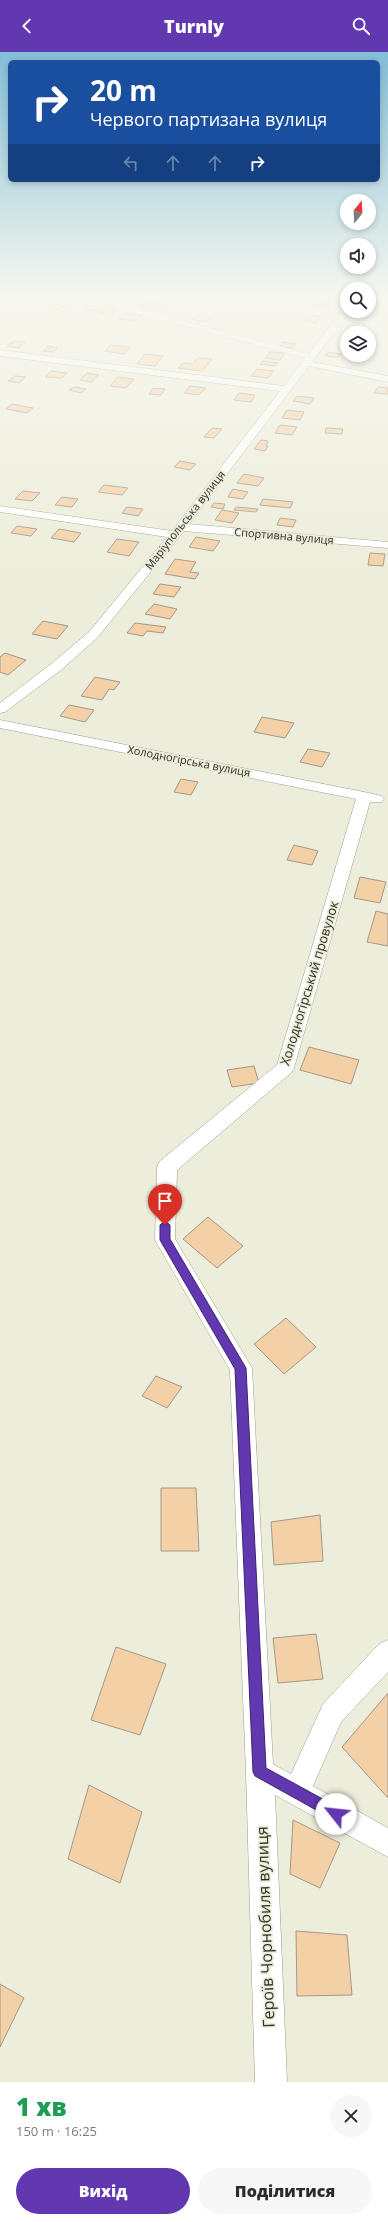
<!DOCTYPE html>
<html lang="uk">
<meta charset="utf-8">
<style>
:root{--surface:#fff;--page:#f7f7f7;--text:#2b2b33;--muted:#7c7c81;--accent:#6138b0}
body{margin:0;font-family:"Open Sans",sans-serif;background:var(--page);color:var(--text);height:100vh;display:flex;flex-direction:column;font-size:15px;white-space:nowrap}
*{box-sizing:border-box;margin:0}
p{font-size:13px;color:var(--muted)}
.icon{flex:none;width:22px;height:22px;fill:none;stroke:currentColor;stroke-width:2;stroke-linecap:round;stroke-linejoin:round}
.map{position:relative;height:2030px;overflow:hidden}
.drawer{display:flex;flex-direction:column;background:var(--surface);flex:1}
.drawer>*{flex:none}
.guide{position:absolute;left:8px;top:8px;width:372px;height:122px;border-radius:6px;box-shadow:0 2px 6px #0003;background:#1a4fa0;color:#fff;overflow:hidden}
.needle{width:26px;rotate:18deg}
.tools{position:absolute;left:340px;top:142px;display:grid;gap:8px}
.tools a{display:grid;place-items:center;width:36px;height:36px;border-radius:50%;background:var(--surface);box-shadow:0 2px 6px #0003;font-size:20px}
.pin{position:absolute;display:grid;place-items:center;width:34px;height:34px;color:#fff;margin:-41px -17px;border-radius:50% 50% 50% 0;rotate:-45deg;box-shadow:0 0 4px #0007}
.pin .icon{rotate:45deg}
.me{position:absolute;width:44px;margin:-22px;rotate:299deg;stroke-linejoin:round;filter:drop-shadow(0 0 3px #0008)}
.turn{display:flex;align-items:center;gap:14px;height:84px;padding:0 16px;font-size:18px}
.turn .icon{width:52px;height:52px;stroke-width:2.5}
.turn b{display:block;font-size:28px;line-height:34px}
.lanes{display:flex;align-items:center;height:38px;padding:0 16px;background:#0003;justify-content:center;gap:20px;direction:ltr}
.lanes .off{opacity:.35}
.round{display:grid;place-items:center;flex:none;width:42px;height:42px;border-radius:21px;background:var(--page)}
.headline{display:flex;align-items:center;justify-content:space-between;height:68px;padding:0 16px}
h1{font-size:24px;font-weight:800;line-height:30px;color:#1e9e55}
.button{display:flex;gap:8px;margin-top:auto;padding:8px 16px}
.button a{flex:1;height:46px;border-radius:24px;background:var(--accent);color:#fff;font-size:16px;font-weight:800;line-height:46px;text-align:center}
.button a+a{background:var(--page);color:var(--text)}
header{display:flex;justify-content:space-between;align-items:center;height:52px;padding:0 16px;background:var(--accent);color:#fff;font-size:18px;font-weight:800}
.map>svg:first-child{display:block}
.building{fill:#f4d0a6;stroke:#a4988a}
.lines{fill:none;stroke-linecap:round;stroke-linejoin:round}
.lane-casing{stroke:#9f9e8e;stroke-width:5}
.street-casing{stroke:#9f9e8e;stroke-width:1}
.lane{stroke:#fff;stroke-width:4.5}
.street{fill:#fff;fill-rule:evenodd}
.route{fill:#6138b0;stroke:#3f2472}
.labels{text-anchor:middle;stroke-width:3.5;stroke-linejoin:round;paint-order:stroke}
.far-street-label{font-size:11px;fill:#303029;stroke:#ededdb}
.street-label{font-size:13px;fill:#303029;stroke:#ededdb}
.near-street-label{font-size:16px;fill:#303029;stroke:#ededdb}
</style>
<header><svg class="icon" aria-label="back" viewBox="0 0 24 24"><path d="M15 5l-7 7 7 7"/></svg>Turnly<svg class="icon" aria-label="search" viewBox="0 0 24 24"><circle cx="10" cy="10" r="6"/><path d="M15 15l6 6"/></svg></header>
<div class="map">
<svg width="388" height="2030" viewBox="0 0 388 2030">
<rect width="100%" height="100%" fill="#ededdb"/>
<path class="building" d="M149,250L162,253L154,257L141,254Z
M369,250L379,251L378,256L369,255Z
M315,251L329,252L327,255L313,254Z
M55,252L65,254L58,258L48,256Z
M91,253L101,255L95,259L85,258Z
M106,255L117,257L111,262L99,260Z
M125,261L142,263L136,269L119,267Z
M198,263L212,266L205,270L191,267Z
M311,263L321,265L316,271L305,269Z
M352,270L366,272L360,278L346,276Z
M14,289L25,290L19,296L7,294Z
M283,290L296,292L293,296L280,295Z
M111,293L130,295L124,302L105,299Z
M48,294L58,296L53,300L43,299Z
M270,300L285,301L280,308L265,306Z
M329,300L342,302L338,305L325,304Z
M145,302L163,304L155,314L137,312Z
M198,306L212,307L202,319L178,316L183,311L192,312Z
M263,309L278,311L275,314L260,312Z
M257,317L274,319L268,326L251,324Z
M51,319L67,321L62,326L45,325Z
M87,321L99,323L91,330L80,328Z
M15,324L26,325L19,331L8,329Z
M118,325L134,327L126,336L110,334Z
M190,334L206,336L199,343L184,341Z
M74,335L86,337L81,341L69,338Z
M378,335L388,336V342L374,341Z
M153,336L165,337L161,343L149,342Z
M239,341L255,343L251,350L234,348Z
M297,344L314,346L310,352L293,349Z
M12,352L33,356L27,361L6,357Z
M287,358L304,360L300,368L282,366Z
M280,373L297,375L292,383L275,381Z
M212,376L222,377L214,386L204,385Z
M326,376L343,377L342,382L325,381Z
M261,388L268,389L266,394H268L265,399L254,397Z
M180,409L196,412L190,418L174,415Z
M244,422L264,426L258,434L237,431Z
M104,433L128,436L122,443L98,440Z
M233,437L248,440L243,447L228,445Z
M23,439L40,441L32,449L15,447Z
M62,445L78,447L72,455L55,453Z
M263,447L293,450L290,456L260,453Z
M214,451L225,452L223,457L211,455Z
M127,455L143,457L138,464L122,461Z
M236,455L258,457L256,460L234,458Z
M222,458L239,461L232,471L215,468Z
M280,466L296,468L293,475L277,473Z
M17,474L37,477L31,484L11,481Z
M59,477L81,481L74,490L51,486Z
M196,485L220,489L213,499L189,495Z
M117,487L139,490L129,504L107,500Z
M370,501L385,502L383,514L368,513Z
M175,507L196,510L190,520L199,521L195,527L165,522Z
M160,532L181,535L174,545L153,542Z
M154,552L177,557L170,567L145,562Z
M43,569L68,574L57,587L32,582Z
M135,571L166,575L163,581L147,579L143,584L127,581Z
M5,601L26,608L8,623L0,620V605Z
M95,625L120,630L114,638L109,637L102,648L81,644Z
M69,653L94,658L85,670L60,664Z
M262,665L294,671L285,686L254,680Z
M308,697L330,701L322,715L300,710Z
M181,727L198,730L191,743L174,740Z
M294,793L318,799L312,813L287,808Z
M360,825L386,830L380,851L354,846Z
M376,859L388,862V894L367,890Z
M309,995L359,1008L351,1032L300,1018Z
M254,1014L259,1031L232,1035L227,1018Z
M208,1165L243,1194L217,1216L183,1187Z
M286,1266L316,1295L284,1322L254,1292Z
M156,1324L182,1335L167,1356L142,1344Z
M161,1436H196L199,1499H161Z
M320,1463L323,1509L274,1513L271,1470Z
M316,1582L323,1627L278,1631L273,1586Z
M116,1595L166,1612L140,1683L91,1668Z
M388,1641V1746L342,1695Z
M89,1733L142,1760L120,1831L68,1807Z
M293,1768L340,1791L320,1836L290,1822Z
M296,1879L347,1883L352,1943L297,1944Z
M0,1932L24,1946L0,1995Z"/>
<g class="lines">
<defs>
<path id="lane" d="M88,246L311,305"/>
<path id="street" d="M344,256H347V259H350L312,310L388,324V330L309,314L189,472L388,490V496L184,479L97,586L61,618L5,660L0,661V651L51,612L89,580L167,485L0,460V454L172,479L280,339L0,304V298L284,334Z
M0,668L364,740L382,744L384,747L382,750H370L294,1016L291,1021L177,1118L175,1187L252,1316L273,1712L291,1722L323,1652L379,1592L388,1588V1620L341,1670L313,1734L388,1776V1805L275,1743L287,2030H255L246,1720L230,1318L155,1188L157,1115L160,1109L277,1013L356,747L0,676Z"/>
</defs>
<use href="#lane" class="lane-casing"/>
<use href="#street" class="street-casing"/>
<use href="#lane" class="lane"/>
<use href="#street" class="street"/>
</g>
<linearGradient id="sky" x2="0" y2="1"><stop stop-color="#83bdd5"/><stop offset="0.46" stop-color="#f7f7ef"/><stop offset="1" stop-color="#f7f7ef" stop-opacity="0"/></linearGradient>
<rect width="388" height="530" fill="url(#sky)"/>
<path class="route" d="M165,1169L170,1173V1187L246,1316L266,1716L341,1757L343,1762L341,1767L336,1769L255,1724L253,1720L235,1317L160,1188V1173Z"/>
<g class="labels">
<g class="far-street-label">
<text transform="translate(185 468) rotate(-52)" y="4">Маріупольська вулиця</text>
<text transform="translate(284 484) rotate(5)" y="4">Спортивна вулиця</text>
<text transform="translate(189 709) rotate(11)" y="4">Холодногірська вулиця</text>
</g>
<g class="street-label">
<text transform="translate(309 931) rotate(-73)" y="5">Холодногірський провулок</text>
</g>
<g class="near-street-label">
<text transform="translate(265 1875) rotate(-92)" y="6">Героїв Чорнобиля вулиця</text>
</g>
</g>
</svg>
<div class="tools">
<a><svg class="needle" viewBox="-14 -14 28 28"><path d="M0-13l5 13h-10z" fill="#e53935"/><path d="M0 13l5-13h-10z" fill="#7c7c81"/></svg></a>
<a><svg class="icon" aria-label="sound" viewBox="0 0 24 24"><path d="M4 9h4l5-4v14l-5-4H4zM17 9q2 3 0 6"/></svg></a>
<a><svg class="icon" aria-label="search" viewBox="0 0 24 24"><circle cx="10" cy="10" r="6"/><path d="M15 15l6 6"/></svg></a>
<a><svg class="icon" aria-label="layers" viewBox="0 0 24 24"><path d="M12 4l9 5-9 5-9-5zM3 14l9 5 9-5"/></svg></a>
</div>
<div class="pin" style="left:165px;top:1173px;background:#d93025"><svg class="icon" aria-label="arrive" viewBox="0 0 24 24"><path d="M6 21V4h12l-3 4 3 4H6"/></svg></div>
<svg class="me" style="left:336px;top:1762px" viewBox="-20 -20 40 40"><circle r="19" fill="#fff"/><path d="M0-13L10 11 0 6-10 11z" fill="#6138b0"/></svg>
<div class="guide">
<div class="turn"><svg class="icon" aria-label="right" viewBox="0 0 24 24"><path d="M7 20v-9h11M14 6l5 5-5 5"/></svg><div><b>20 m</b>Червого партизана вулиця</div></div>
<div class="lanes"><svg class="icon off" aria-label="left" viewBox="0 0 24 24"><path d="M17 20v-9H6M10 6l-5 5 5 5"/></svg><svg class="icon off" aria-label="ahead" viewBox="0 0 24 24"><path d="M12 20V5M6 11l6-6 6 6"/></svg><svg class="icon off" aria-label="ahead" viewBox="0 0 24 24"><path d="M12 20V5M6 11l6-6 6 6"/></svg><svg class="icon" aria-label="right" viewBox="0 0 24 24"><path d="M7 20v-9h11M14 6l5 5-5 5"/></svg></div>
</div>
</div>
<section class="drawer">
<div class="headline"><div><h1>1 хв</h1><p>150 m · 16:25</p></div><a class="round"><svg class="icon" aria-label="close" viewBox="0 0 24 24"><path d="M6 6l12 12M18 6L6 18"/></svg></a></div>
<div class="button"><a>Вихід</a><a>Поділитися</a></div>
</section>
